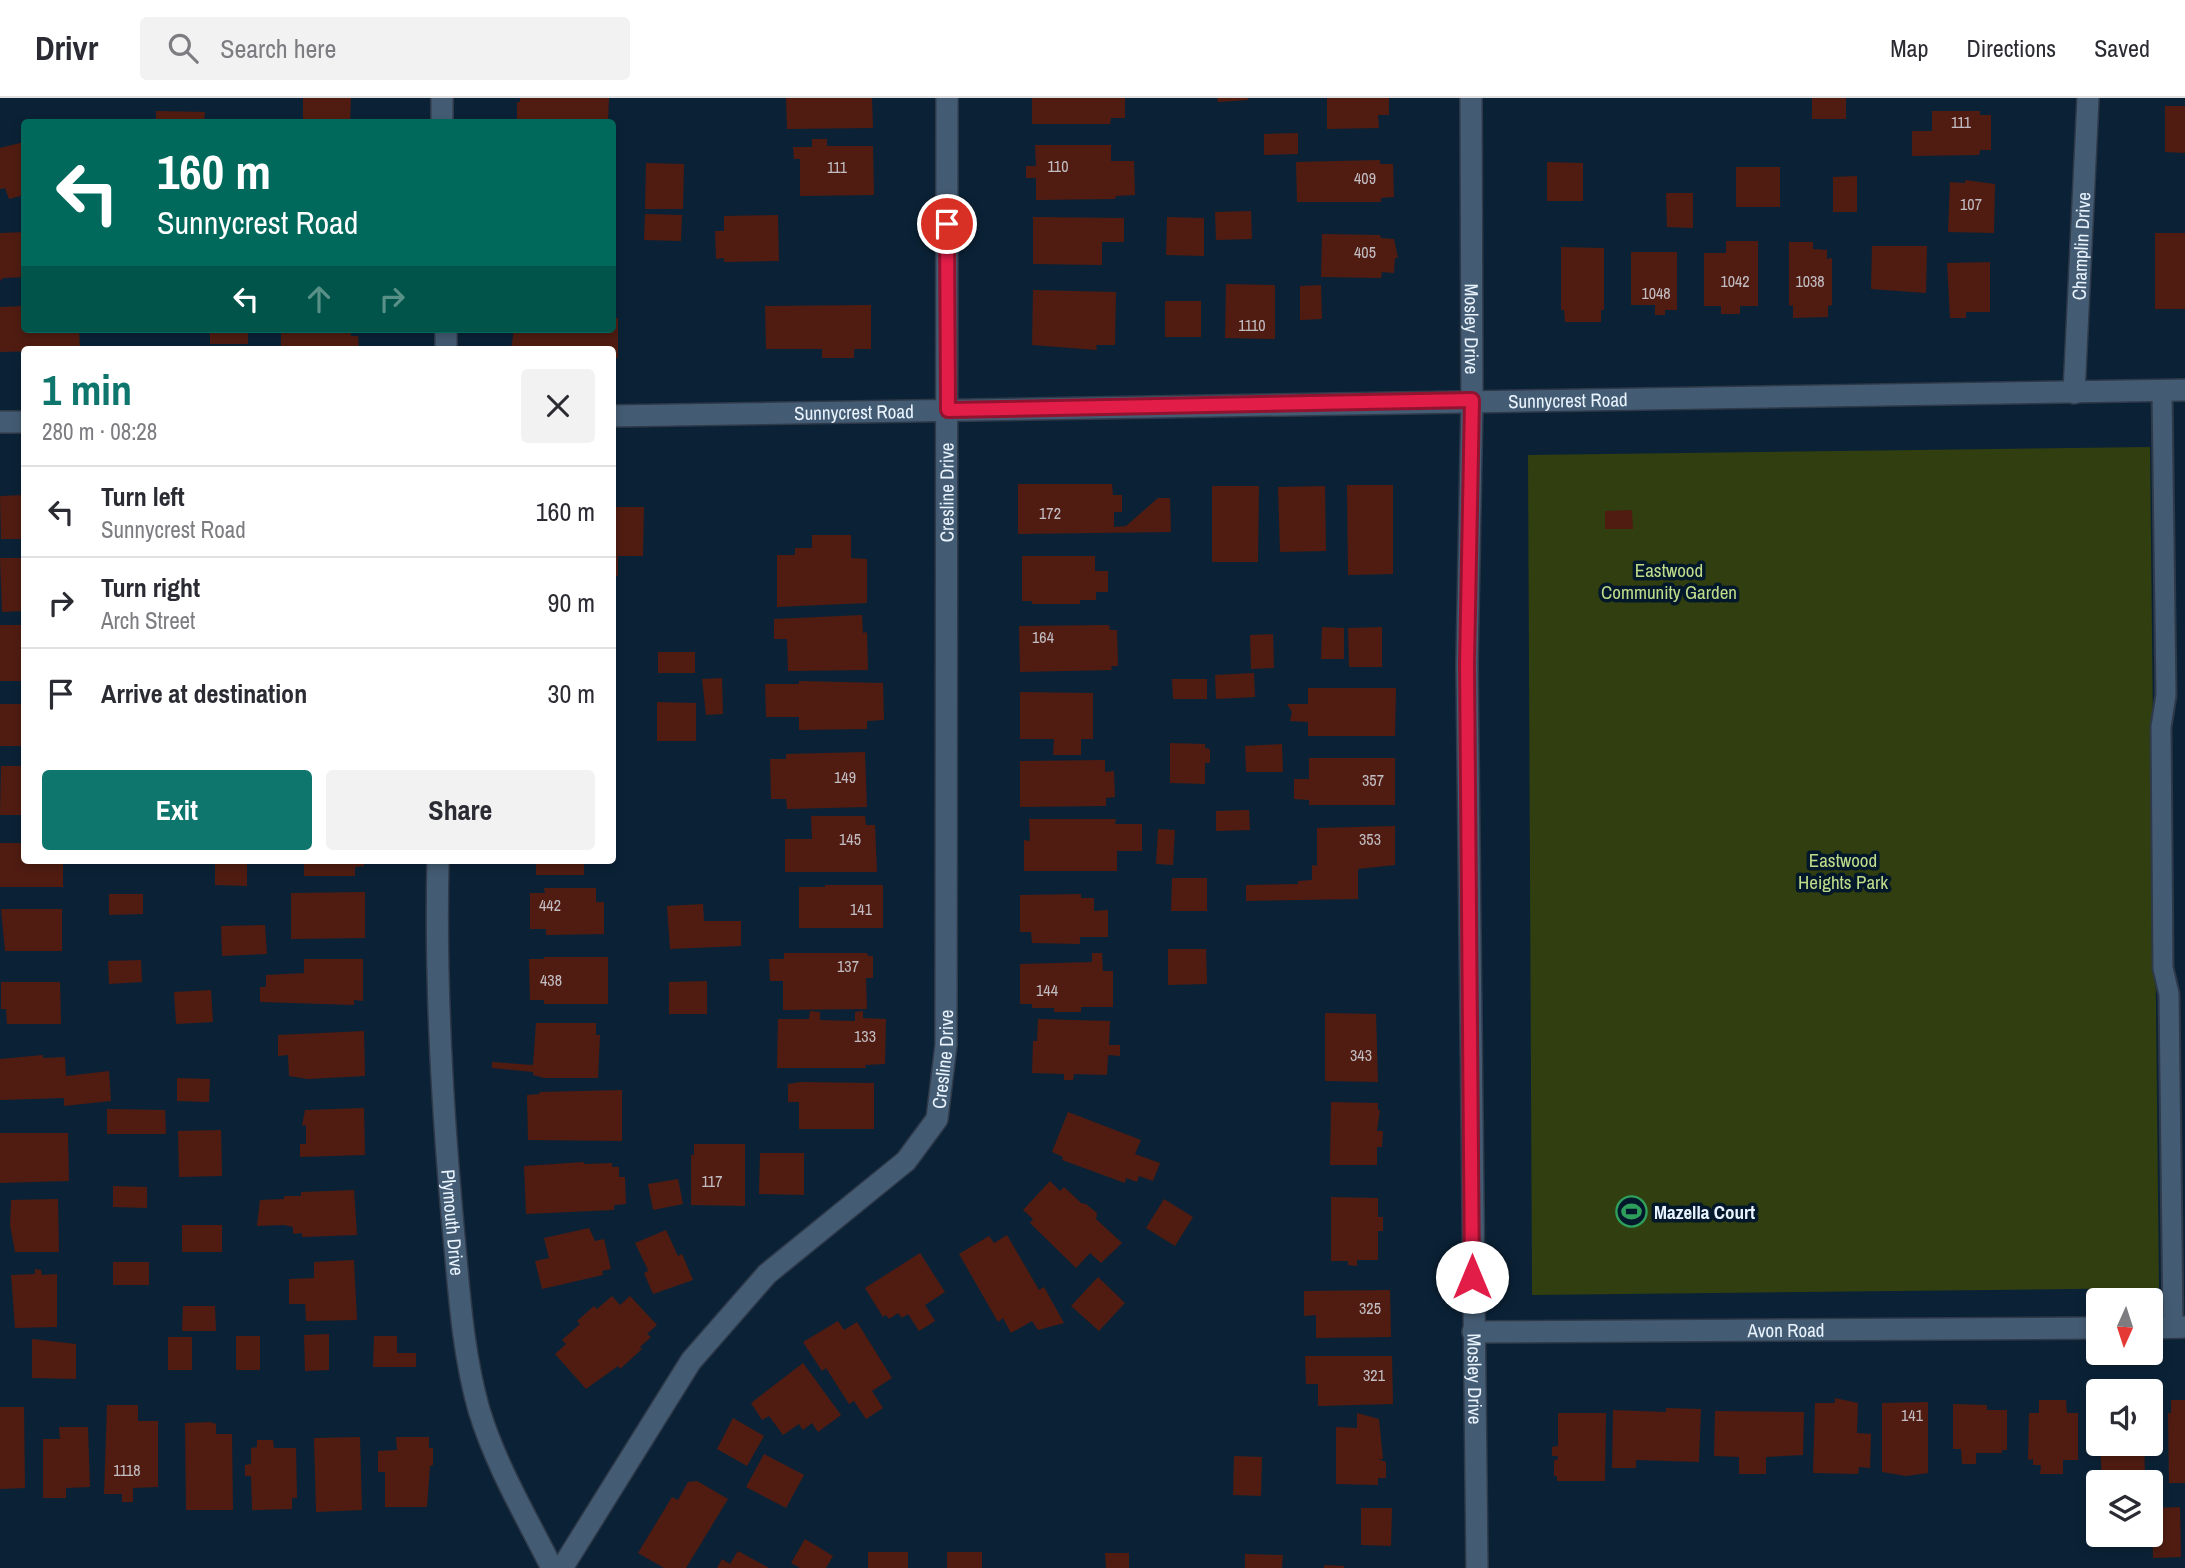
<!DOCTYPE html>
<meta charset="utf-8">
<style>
:root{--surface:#fff;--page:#f2f2f3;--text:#2b2b33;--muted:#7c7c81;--line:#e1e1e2;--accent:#0f766e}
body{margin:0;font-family:"Archivo Narrow",sans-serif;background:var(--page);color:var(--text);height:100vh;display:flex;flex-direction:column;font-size:26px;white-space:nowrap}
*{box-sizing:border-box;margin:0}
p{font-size:23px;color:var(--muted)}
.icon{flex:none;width:38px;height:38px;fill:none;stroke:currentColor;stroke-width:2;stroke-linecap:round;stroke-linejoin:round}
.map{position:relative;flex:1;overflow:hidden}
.side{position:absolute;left:21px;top:248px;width:595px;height:518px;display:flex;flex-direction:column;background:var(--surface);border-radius:7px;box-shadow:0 4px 10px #0003}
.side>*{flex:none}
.banner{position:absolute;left:21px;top:21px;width:595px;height:214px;border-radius:7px;box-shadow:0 4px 10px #0003;background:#00695c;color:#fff;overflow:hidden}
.needle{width:46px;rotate:183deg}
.buttons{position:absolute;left:2086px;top:1190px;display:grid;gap:14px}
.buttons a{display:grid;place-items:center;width:77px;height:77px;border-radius:7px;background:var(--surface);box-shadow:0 4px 10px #0003;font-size:35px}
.pin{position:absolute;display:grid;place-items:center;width:60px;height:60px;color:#fff;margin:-30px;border:4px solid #fff;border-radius:50%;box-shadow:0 2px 7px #0007}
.me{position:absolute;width:77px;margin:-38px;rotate:0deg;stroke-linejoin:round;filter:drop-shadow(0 0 5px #0008)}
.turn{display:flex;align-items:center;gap:24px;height:147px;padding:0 21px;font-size:32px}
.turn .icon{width:91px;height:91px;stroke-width:2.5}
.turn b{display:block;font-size:49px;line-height:60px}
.lanes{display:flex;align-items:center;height:66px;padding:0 21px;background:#0003;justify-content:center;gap:35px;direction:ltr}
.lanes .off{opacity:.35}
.round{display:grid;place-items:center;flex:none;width:74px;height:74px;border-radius:7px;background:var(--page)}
.headline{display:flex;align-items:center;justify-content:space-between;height:119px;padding:0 21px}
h1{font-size:42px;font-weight:800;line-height:52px;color:var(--accent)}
.cta{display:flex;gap:14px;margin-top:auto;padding:14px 21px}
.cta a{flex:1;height:80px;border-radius:7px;background:var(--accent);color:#fff;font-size:28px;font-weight:800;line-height:80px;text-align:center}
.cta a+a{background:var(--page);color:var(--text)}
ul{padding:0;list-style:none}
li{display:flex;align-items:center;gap:21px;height:91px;padding:0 21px;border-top:2px solid var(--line)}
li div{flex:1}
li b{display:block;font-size:26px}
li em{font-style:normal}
header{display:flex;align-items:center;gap:42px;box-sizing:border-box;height:98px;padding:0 35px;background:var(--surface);border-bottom:2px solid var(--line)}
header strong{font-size:33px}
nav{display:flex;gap:38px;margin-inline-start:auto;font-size:24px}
.search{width:490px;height:63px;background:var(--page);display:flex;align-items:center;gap:18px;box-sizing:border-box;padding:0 24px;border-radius:7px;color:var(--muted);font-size:26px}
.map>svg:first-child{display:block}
.green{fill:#313e0f}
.building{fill:#501c11}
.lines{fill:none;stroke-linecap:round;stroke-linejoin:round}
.lane-casing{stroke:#2e3949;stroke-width:23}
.street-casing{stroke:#2e3949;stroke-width:24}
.lane{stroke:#445c73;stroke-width:19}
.street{stroke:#445c73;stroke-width:21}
.route-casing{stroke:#92132f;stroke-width:18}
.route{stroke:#e11d48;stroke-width:12}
.labels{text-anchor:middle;stroke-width:7;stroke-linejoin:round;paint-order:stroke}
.number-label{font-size:16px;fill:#c2bdc3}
.street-label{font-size:19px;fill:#e8f3fe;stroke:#03182b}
.park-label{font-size:19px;fill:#c0db89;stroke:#03182b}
.poi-label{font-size:19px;font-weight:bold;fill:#e8f3fe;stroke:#03182b;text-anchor:start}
</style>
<header>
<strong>Drivr</strong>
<div class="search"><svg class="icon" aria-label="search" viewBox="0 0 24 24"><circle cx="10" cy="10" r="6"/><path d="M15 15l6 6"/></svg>Search here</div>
<nav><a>Map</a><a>Directions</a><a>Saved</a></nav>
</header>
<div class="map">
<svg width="2185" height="1470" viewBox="0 0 2185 1470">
<rect width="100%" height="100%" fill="#0b2236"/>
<path class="green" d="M2150,349L2159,1190L1532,1197L1528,357Z"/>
<path class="building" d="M303,0H351L350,24H303Z
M520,0H609L608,24H517V4H520Z
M786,0H872L873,30L787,31Z
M1032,0H1125V20H1111L1110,26H1032Z
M1217,0H1248V2L1218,4Z
M1327,0H1389V17H1378L1379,30L1327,31Z
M1812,0H1846V21H1812Z
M2165,8H2185V55L2165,54Z
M156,13L205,14L204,24H156Z
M1932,13H1980V17H1991V52H1980L1979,57L1912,58V33H1932Z
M1298,35V56L1264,57V36Z
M812,41H827V48H873L874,97L800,98V61H794L793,49H812Z
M24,44V97L9,101L5,90L0,91V50Z
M1035,47H1111V63H1134L1135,97L1116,98L1115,101L1036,102V80H1026V68H1036Z
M1380,62V66H1393L1394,99L1381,100V104H1297L1296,64Z
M1547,64L1583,65V103H1547Z
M646,65L684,66L683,111H645Z
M1736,69H1780V109H1736Z
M1857,78V114H1833V79Z
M1965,82L1995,86L1994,135L1948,134L1950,84L1965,85Z
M1666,95H1693V130L1667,129Z
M1251,113L1252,141L1216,142L1215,114Z
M645,116L682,117L681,143L644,142Z
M778,117L779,163L724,164V160L716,161L715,133H724V118Z
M1033,119L1124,120V144H1102V167L1033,166Z
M1167,119L1204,120V158L1166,157Z
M24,134V179L3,180L0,183V135Z
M2155,135H2185V211H2155Z
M1322,136L1380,137L1381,140L1394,141L1398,160H1395L1394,175L1382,174L1381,180L1321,179Z
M1726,143H1758V208H1740V216H1721V208H1704V155H1726Z
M1789,144H1813V151L1827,152V161L1832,160V207L1828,208V219L1793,220V207L1789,208Z
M1872,148H1927L1926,195L1871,191Z
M1561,149L1604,150V212H1601V224H1565L1564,212H1561Z
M615,150V172H612V151Z
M1631,154H1677V212H1665V217H1655V207H1631Z
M1990,164V214H1966V220H1950L1947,165Z
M1226,186L1275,187V241L1225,240Z
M1321,187L1322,221L1300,222V188Z
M1033,192L1116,194L1115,247H1096L1097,252L1032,247Z
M1165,203H1201V239H1165Z
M871,207V251H854V260H822V251H766L765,208Z
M24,208V231H79L80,252L0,254V209Z
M612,220H618V260H612V252H511L514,231H612Z
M210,231H248V246H210Z
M281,231H351V238H358L359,252H281Z
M1018,386H1112L1113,397H1122V414H1114V429L1126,428L1158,400H1170L1171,434L1018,436Z
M1347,387H1393V476L1348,477Z
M1212,388H1259L1258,464H1212Z
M1325,388L1326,453L1280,454L1278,389Z
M24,397V441H1L0,398Z
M612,409H644L643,458H618V478H612Z
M1632,412L1633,431H1605V413Z
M812,437H851V460L867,461V505L777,509V457H795V450H812Z
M1022,458H1095V473H1108V494H1096V502H1080V506H1032V503H1022Z
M0,460H24V513L2,514Z
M862,517L863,535L867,534L868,572L788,573L787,541H774V521Z
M0,527H24V583H0Z
M1109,527L1110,532H1117L1118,568H1111L1112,572L1020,574L1019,528Z
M1322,529L1344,530V561H1321Z
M1382,529V569H1349L1348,530Z
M1273,536L1274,570L1251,571L1250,537Z
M658,554H695V575H658Z
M1254,575L1255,599L1216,601L1215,577Z
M722,580L723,616L706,617L702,581Z
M1172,581H1207V601H1173Z
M799,583L883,585L884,622L867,623V631L799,632V619H766L765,586H799Z
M1308,590H1396L1395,638H1308V624L1290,623L1292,614L1287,606H1308Z
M1020,594L1093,595V641H1081V657H1053L1054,641H1020Z
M657,604L696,605V643H657Z
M0,606H24V648H0Z
M1170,645L1205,646V650L1210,651V665H1205V686L1170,685Z
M1282,646L1283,674H1246L1245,648Z
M865,654L867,709L787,711L786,701H771L770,661H786V656Z
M1309,660H1395V707H1309V702L1294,701V681H1309Z
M1105,662V674L1114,673L1115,699L1106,700V708L1020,709V663Z
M1,668H24V717H0Z
M1249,712L1250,732L1216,733V713Z
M811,718H865L866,727H875L877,774H785V741H812Z
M1029,721H1116L1115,726H1142V753H1117V773H1024V742L1030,743Z
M1395,728V767L1358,771V801L1246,803V787L1298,786V783L1312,782V767L1317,768V730Z
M1158,731L1175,732L1173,767L1156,766Z
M0,745H24V763H63V789H0Z
M215,763L247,764V788L215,787Z
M304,763H364V768L355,769V778H304Z
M536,763H584V777H536Z
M1172,780H1207V813H1171Z
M825,787H883V830H799V789H825Z
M544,790H596V804H604V836L546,837V831H530V795H545Z
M365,794V840L291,841V795Z
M109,796H143V816L109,817Z
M1081,796V800H1094V813L1108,812V839H1080V846L1032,845L1031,834H1020V797Z
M703,806L704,823H741V848L670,851L667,808Z
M1,811H62V853H5Z
M265,827L267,856L222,858L221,828Z
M1168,851H1206L1207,886L1168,887Z
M784,855H867L868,858H873V880H866L867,911L783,912V883H770L769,861H784Z
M1092,855H1102L1103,873H1113V909H1081V914H1054V910H1032V906H1020V866L1092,864Z
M544,859H608V906H544V902H530L529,861H544Z
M304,861H363V903L354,902V907L260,904V889H266V877L304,875Z
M141,862L142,884L109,886L108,863Z
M707,883V916H669V884Z
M1,884H60L61,926H7L6,911H1Z
M211,892L213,924L176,926L174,894Z
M810,913L820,914V922L855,923V914L863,913V920L886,921L885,966L865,967L866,970H777L778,921H809Z
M1325,915L1376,916L1378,984L1325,983Z
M1038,921L1110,923L1109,947H1120V958L1108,957L1107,977L1074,976L1073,982H1064V976L1032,975L1033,943H1037Z
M536,925H596V937H600L598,980H544L533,977V974L492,970V964L533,967Z
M364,933L365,978L308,981L289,978L288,957L278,958V937Z
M43,957V960L65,959L66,978L109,973L111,1003L64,1008V1000L0,1002V961Z
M177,980L210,981L209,1004L177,1003Z
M800,984L874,985V1031H799V1004H788V986Z
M622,992V1043L528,1042L527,997L540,996L539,994Z
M1331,1004L1378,1005V1012H1380L1377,1033H1383L1382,1049H1377V1067H1330Z
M364,1010L365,1057L300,1059V1046H306V1027L302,1028L305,1012Z
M107,1011L165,1012L166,1036H107Z
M1068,1014L1141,1042L1135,1056L1160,1065L1153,1083L1139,1078L1137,1084L1126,1080L1125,1085L1062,1062L1063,1059L1052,1054Z
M221,1032L222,1078L179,1079L178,1033Z
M0,1035H68L69,1083L0,1085Z
M694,1046H745V1108L691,1107V1057H694Z
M760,1055H804V1097L759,1096Z
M584,1064V1066L612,1065V1069H619V1079H625L626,1106L614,1107V1112L526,1116L524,1068Z
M678,1081L683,1106L653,1112L648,1086Z
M1050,1083L1060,1093L1064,1089L1081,1105L1086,1106L1097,1115L1096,1121L1122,1145L1101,1165L1090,1155L1076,1170L1030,1125L1033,1121L1023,1112Z
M113,1088L147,1089V1110L113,1109Z
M354,1092L357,1137L302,1139V1135L293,1136V1129L284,1127L257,1128L260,1102L284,1101V1098H301V1094Z
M1331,1099L1378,1100V1119H1383V1133H1378V1162H1357V1168L1348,1167V1163H1331Z
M58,1101L59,1154H15L10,1127L11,1102Z
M1164,1101L1193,1119L1175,1148L1146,1130Z
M182,1127H222V1154H182Z
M589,1130L595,1143L604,1141L611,1171L602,1173L603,1177L542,1191L535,1163L549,1160L544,1140Z
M666,1132L678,1158L682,1156L693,1182L653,1196L644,1175L648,1173L647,1170L635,1145Z
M1007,1137L1039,1192L1044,1189L1064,1225L1038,1232L1032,1223L1011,1235L1003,1220L998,1224L959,1156L989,1138L994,1145Z
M920,1155L945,1194L925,1207L935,1223L919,1233L908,1216L902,1220L898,1215L889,1221L886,1217L883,1219L865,1190Z
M354,1162L357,1222L306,1223L305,1206H289V1181L314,1180V1164Z
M113,1164H149V1187H113Z
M35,1171L41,1172L42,1177L57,1176V1229L15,1230L11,1177L35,1176Z
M1098,1179L1125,1205L1099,1233L1071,1208Z
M1390,1192L1391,1239L1316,1240V1217L1304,1218V1193Z
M612,1198L620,1207L630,1198L657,1227L647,1236L651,1239L640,1249L642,1251L620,1271L618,1268L586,1291L555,1256L566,1246L562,1242L580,1226L577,1223L594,1208L597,1211Z
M183,1208H215L216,1233H182Z
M838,1223L844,1232L857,1224L892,1280L872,1293L883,1310L866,1321L854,1303L849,1306L826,1270L822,1273L803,1244Z
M329,1236V1272L305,1273L304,1237Z
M236,1238H260V1272H236Z
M374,1238H397V1255H416V1269H373Z
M168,1239H192V1272H168Z
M32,1241L76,1246V1281L32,1280Z
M1305,1258H1392L1393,1306L1318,1308V1286H1306Z
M803,1265L841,1317L818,1334L812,1325L803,1332L799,1326L783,1337L769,1318L762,1322L751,1305Z
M1835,1300L1858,1305L1857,1335L1871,1336L1870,1370L1859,1369L1858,1376L1813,1375L1815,1305H1835Z
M2039,1302H2066L2067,1315H2078V1362H2063V1376H2040L2041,1367H2033V1361L2028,1362L2029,1315H2039Z
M2171,1302H2185V1385H2169L2168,1315H2171Z
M1928,1304V1375L1906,1378L1882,1374V1305Z
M1953,1306L1987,1307V1312H2007V1352H2002V1355H1976V1366H1962L1961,1351H1953Z
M107,1307H138V1323H158V1389L133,1390V1404H122V1396H104Z
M0,1309H24L25,1390L0,1391Z
M1666,1310L1701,1311L1699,1364L1636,1362V1370H1612L1613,1312L1666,1314Z
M1715,1313L1804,1314L1803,1357L1766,1359V1376H1739V1359L1714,1358Z
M1357,1315L1379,1321L1383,1361H1378L1386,1364V1380H1378V1387L1336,1386V1329L1357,1330Z
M1558,1315H1606L1605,1383H1557V1378H1554V1362H1557L1558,1358H1552V1349L1558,1348Z
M733,1320L764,1338L747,1368L717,1351Z
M210,1324L216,1326V1336H232L233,1412H186L185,1325Z
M59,1329H88L90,1389L66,1390V1400H43V1341H60Z
M360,1339L362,1412L316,1414L314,1340Z
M396,1339H429V1350H433V1367L430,1368L427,1409H385V1374H378V1353L397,1352Z
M257,1342H273L274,1350H296L297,1400H292V1411L252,1412L251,1378H245V1367L251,1366V1350L257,1349Z
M2100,1346H2144L2145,1375H2123V1384H2102Z
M764,1356L804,1377L786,1410L746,1389Z
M1234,1358L1262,1359L1261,1398L1233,1397Z
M697,1383L728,1401L686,1470H664L638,1455L672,1399L678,1402L688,1384Z
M2180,1409L2181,1459L2153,1460L2152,1410Z
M1361,1410H1392L1391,1448L1361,1447Z
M805,1441L833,1458L826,1470H800L791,1465Z
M738,1453L769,1470H717L722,1461L730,1466Z
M868,1454H908V1470H868Z
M947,1454H982V1470H947Z
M1105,1455H1129V1470H1106Z
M1245,1456L1283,1457L1282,1470H1245Z
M1324,1467L1344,1468V1470H1324Z"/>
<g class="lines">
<defs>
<path id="lane" d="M2162,293L2166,597L2161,629L2163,870L2169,896L2173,1229"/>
<g id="street">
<path d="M442,0V24"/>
<path id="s1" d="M1471,0L1472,302L1467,566L1477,1470"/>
<path d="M446,231V252"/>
<path id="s2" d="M2074,295L2088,0"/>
<path id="s3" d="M612,318L2185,292"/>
<path d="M0,324H24"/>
<path id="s4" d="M438,763C435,885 442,1007 453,1128C459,1190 462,1252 479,1312C496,1368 526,1418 552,1470"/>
<path d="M2151,1230L2185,1229"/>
<path id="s5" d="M1473,1234L2098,1230"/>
<path id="s6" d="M562,1470L691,1263L767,1176L906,1063L937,1021L946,947L947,0"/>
</g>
</defs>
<use href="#lane" class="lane-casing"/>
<use href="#street" class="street-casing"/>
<use href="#lane" class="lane"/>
<use href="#street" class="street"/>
</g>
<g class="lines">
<defs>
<path id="route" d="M947,126L948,312L1472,302L1467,566L1472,1179"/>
</defs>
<use href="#route" class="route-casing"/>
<use href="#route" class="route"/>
</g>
<defs>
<symbol id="stadium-ring" viewBox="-11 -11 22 22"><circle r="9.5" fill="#03182b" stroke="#2e9e5b" stroke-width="1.5"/><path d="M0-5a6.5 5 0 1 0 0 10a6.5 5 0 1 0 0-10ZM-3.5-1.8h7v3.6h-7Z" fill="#2e9e5b"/></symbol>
</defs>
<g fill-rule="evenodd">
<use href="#stadium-ring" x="1614" y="1096" width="35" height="35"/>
</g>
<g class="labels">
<g class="number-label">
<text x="1961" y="30">111</text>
<text x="1058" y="74">110</text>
<text x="837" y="75">111</text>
<text x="1365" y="86">409</text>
<text x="1971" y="112">107</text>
<text x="1365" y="160">405</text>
<text x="1735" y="189">1042</text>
<text x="1810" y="189">1038</text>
<text x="1656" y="201">1048</text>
<text x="1252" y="233">1110</text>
<text x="1050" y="421">172</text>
<text x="1043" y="545">164</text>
<text x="845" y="685">149</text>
<text x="1373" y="688">357</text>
<text x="850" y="747">145</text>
<text x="1370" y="747">353</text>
<text x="550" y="813">442</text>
<text x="861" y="817">141</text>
<text x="848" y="874">137</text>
<text x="551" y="888">438</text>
<text x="1047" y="898">144</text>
<text x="865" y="944">133</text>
<text x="1361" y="963">343</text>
<text x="712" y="1089">117</text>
<text x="1370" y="1216">325</text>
<text x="1374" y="1283">321</text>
<text x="1912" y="1323">141</text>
<text x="127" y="1378">1118</text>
</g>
<g class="street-label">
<text dy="7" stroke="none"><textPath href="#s2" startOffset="147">Champlin Drive</textPath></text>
<text dy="7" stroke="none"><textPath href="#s1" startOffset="231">Mosley Drive</textPath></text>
<text dy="7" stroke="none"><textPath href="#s3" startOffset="956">Sunnycrest Road</textPath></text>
<text dy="7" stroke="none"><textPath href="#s3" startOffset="242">Sunnycrest Road</textPath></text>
<text dy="7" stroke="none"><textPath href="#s6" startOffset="1218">Cresline Drive</textPath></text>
<text dy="7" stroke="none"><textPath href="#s6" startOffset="651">Cresline Drive</textPath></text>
<text dy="7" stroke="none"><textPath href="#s4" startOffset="362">Plymouth Drive</textPath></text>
<text dy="7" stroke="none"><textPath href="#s5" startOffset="313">Avon Road</textPath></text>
<text dy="7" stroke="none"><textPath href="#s1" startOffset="1281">Mosley Drive</textPath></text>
</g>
<g class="park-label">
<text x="1669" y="479">Eastwood<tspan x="1669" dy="22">Community Garden</tspan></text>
<text x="1843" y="769">Eastwood<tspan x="1843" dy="22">Heights Park</tspan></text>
</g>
<g class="poi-label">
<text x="1654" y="1121">Mazella Court</text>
</g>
</g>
</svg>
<div class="buttons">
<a><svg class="needle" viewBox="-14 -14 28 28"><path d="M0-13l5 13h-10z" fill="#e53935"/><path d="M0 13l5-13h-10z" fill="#7c7c81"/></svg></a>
<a><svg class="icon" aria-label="sound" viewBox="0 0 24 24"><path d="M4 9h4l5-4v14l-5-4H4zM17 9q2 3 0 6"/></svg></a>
<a><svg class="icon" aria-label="layers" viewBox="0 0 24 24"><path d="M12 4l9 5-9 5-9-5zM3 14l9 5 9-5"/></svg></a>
</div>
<div class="pin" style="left:947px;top:126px;background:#d93025"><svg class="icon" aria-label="arrive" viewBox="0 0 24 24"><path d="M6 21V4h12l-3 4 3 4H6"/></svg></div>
<svg class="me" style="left:1472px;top:1179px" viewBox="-20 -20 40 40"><circle r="19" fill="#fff"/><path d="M0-13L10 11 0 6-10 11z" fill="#e11d48"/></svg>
<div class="banner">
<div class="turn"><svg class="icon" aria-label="left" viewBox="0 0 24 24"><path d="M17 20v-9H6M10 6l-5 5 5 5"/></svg><div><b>160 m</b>Sunnycrest Road</div></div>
<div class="lanes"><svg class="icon" aria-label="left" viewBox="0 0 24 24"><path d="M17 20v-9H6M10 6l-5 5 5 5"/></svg><svg class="icon off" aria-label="ahead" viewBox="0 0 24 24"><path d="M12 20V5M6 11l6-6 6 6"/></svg><svg class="icon off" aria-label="right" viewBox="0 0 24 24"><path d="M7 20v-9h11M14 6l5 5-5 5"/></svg></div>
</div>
<section class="side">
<div class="headline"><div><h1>1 min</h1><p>280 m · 08:28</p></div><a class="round"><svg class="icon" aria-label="close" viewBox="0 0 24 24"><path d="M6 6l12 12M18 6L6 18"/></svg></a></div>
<ul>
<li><svg class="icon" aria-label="left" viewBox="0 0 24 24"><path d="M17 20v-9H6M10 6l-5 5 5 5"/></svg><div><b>Turn left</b><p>Sunnycrest Road</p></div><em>160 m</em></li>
<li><svg class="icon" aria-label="right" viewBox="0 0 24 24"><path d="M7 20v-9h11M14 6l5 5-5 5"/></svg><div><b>Turn right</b><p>Arch Street</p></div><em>90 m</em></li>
<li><svg class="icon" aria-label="arrive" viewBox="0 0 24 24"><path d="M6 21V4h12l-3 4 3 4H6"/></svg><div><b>Arrive at destination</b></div><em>30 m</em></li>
</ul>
<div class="cta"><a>Exit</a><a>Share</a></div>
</section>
</div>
